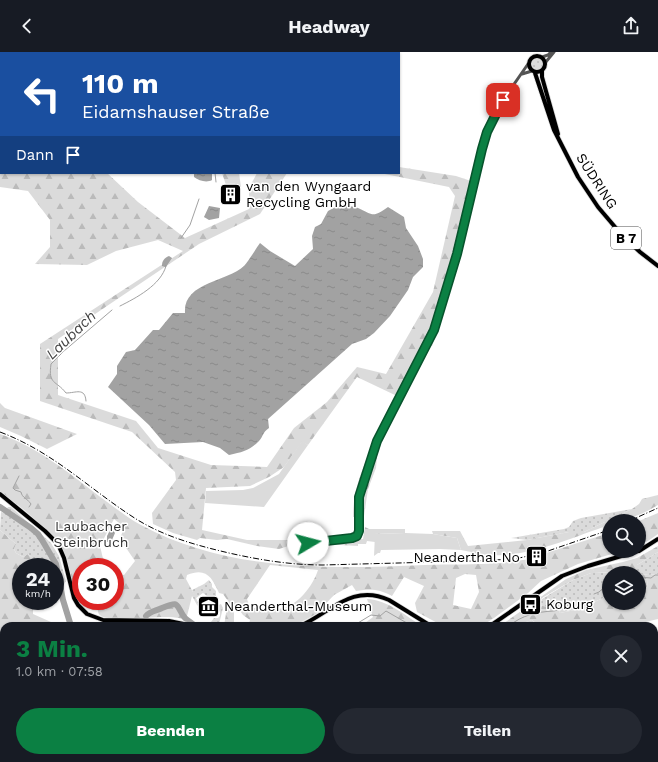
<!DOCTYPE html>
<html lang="de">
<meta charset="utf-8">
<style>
:root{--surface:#171b24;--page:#242831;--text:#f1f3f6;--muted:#9ea1a6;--accent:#0b8043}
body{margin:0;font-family:"Work Sans",sans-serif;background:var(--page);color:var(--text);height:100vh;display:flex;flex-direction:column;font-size:15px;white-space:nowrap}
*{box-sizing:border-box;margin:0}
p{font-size:13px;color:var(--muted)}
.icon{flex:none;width:22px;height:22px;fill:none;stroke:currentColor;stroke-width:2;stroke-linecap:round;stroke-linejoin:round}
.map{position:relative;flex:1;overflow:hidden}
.details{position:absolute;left:0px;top:570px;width:658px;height:140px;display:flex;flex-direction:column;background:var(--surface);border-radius:12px 12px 0 0;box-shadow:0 1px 3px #0004}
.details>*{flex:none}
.banner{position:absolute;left:0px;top:0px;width:400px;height:122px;box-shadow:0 1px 3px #0004;background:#1a4fa0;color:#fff;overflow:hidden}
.tools{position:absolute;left:602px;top:462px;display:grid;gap:8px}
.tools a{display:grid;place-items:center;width:44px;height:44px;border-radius:50%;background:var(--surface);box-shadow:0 1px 3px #0004;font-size:20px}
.speed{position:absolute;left:12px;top:506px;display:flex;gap:8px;font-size:20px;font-weight:700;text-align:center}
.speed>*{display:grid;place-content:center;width:52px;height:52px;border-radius:50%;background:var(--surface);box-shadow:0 1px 3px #0004;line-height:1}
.speed small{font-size:10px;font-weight:400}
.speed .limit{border:6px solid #d22;background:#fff;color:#111}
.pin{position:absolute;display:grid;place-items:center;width:34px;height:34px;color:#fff;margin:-17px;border-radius:8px;box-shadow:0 2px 6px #0006}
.me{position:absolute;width:44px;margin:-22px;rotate:82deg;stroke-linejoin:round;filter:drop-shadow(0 0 3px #0008)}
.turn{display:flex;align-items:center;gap:14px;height:84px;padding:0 16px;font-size:18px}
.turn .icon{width:52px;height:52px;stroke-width:2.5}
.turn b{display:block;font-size:28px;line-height:34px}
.then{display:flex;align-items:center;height:38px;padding:0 16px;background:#0003;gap:8px;font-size:15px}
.round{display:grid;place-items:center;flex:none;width:42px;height:42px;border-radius:21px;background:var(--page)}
.overview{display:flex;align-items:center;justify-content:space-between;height:68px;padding:0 16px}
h1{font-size:24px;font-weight:700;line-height:30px;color:var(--accent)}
.button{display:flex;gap:8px;margin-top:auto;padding:8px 16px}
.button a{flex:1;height:46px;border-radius:24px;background:var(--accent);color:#fff;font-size:16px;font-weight:700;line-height:46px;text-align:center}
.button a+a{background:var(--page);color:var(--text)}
header{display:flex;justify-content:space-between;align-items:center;height:52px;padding:0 16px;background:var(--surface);font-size:18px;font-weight:700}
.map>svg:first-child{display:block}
.grass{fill:url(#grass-dots)}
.forest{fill:url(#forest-firs);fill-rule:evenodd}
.wetland{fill:url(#wetland-marsh)}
.garden{fill:#dbdbdb}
.water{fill:url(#water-ripples)}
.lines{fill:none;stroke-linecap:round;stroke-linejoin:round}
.stream{stroke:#a2a2a2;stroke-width:1}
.river{stroke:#a2a2a2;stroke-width:6}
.major-casing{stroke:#dbdbdb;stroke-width:5.5}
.minor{stroke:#545454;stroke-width:3}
.major{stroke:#000;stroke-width:4}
.rail{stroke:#000;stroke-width:1;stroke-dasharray:6 2 1 2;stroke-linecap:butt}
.route-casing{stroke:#07532c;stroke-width:10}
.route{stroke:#0b8043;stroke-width:7}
.labels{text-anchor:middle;stroke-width:3;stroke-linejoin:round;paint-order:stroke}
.shield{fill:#fff;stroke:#4c4c4c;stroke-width:1}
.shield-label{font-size:13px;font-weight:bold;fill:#000}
.street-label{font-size:14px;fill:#000;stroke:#fff}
.poi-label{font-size:14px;fill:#000;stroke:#fff;text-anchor:start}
.park-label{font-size:14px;fill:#323232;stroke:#fff}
.water-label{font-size:15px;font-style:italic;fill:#434343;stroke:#fff}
</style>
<header><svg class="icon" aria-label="back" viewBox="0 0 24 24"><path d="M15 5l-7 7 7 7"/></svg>Headway<svg class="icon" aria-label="share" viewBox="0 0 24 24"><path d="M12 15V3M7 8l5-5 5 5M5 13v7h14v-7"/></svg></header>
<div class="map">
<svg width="658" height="710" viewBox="0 0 658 710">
<defs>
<pattern id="grass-dots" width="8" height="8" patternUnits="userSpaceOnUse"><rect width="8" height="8" fill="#dbdbdb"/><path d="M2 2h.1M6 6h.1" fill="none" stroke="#bababa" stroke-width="1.8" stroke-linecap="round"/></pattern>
<pattern id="forest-firs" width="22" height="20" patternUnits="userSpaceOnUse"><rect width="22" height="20" fill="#dbdbdb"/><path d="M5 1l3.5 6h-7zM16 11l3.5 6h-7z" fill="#bababa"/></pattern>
<pattern id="wetland-marsh" width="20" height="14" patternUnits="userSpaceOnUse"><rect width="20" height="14" fill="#dbdbdb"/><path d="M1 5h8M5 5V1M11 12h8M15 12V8" fill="none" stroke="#bababa"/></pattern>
<pattern id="water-ripples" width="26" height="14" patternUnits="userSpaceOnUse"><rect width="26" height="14" fill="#a2a2a2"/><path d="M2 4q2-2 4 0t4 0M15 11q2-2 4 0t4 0" fill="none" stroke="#8a8a8a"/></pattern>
</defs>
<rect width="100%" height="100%" fill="#fff"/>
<path class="grass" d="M138,0H228L229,1H139Z
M531 12a6 6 0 1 1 12 0a6 6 0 1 1-12 0Z
M8,455H11L51,491L59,504L66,529L64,532L57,525L55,515H43L28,502L23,505L16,501L14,497L16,492L0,478L1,460L4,461Z
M632,457L584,480H569L527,488L511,486L564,477L569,475L573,469L581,466Z
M658,500V522L649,523L639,522V521H637V513Z
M593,517L595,521L615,520V521H609V543L580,557L560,561L557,554L547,555L539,553L542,547L573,528L591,521L590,518Z
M639,527L648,528L647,537L639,540Z
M209,528L212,532V535L216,539V544L212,548L203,541L196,546L200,555L205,560L197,553L192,544H194L192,538L204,532Z
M221,552L223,556L219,572L208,574L214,566H218L220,564V560L216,554Z
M654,588H658V690L654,692Z
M38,706H70L65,710H39Z
M329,706H397L393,710H331Z
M462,706H495L509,710H451Z
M577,706H618C605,710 590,710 577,706Z"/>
<path class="forest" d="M0,111L1,121H107L138,150L185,186L249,157V136L257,121H287L260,162L199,192L58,287V343L136,369L158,396L211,413L267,415L294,376L327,350L357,315L386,322L433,240L455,144L449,135L380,121H399V115L456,124L477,131L457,215L432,294H424L397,344L357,325L308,393L302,390L284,415L269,425L250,434L206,436L202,478L247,488H307L279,497L257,494L227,487L217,488L200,486L197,488L173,481L153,472L152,461L176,428L175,420L132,380L40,349V292L183,199L158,188L116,199L87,213L35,212L50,195V168L28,139L0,135Z
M222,121H239L241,135L226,133Z
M0,351L5,356L77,382L47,397L21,384L0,375Z
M0,382C37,395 68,420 99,444C113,454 126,465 141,473C228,520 329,517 425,513C450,512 475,513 500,511C510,510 520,508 530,507L533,509L541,507L540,503L609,481V499H622L578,512L541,529L528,541L494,566L483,573L479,574H443L417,560L415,551L424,534L404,525L392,544C378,537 372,537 356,539L352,533L334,543L316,562L294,574H241L249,572L250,568L243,563L238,556H234V573L241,574H224L228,549L223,542L219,541C212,525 206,515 187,523L186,527L195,544H192L187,564L184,567C179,566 174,565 169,565C155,564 111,570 101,564C97,562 98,557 98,553H95L94,555L88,554L83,549H115V523H124L135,509L120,487L124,475L114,467L100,494L105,515H81V547C70,535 72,518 65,505C50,478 25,457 0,440ZM270,513L318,518C313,534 297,555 279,557C270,558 259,556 250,556L247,547ZM465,522L476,523L479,540L471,557L453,553L456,526Z
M376,386L381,387L378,393L376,416L368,437L364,464L353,465C353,435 364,413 376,386Z
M658,443V453C643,462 627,469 609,469V473C577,484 535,502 502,503C492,504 482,502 471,501V500L461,498L457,486L433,482L432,479H460L468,494L527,488L569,480H584L632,457L639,452L642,447Z
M658,461V482L648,489L639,493V469Z
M365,475L369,477H405V481L375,482V490L367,489L366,492H358V494L323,492L322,495L313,494L308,497L305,494L315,491L363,487Z
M0,478L16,492L14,497L16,501L23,505L28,502L43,515H21V549H33V562L60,574H4V626L0,625Z
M658,494V500L637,513V521H615L614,520L594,521L593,517L591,518V521L573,528L542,546L539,553L547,555L557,554L560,561L580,557L609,543V551H639V540L647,537L648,528L639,527V522L649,523L658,522V567L637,572L631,570L622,574H536L537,572L532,568L514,574H500L566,527L586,518L623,510L637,506Z
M367,547C388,548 406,564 422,574H361L373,565Z
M658,690V710H607L618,706H654V692Z
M70,706H329L331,710H65Z
M397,706H460L449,710H393Z
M499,706H577L585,710H513Z"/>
<path class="wetland" d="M532,568L537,573L536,574H514Z"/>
<path class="garden" d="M302,389L308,393L264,455L205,451L206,439L243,438L253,436L279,422Z
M405,481L433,482L457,486L461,498L440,497L381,498L380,501H378L374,504L375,482Z
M0,625L4,626V651H0Z"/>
<path class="water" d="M194,121H212V128C207,131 199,129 194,125Z
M339,153C345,154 353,154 358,156C373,163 373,166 388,155L404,165L406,176L418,194L423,207V215L413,225L408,238L390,264L374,281L366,287L352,292L268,367L269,376C262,381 264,383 259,389C249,399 243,400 229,403L220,396L203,390L165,392L149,373L108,335L117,322V314L126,300L135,298L153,278H159L173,261H185C183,230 227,230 244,214C250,207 255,198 260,191L270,199L295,214L313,197L312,184L315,175L321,172L328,159Z
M209,154L220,156L219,166L209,168L204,165Z
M169,204L172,206L166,215L162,214C162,209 164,206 169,204Z
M112,477L115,481L112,488L107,490V484L110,478Z"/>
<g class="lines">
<path class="stream" d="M215,121L216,130
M181,186L190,173L199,147
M120,254C136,246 161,233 166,214
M86,349C85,335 76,341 66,341C56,328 48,333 51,312L64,299L112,258
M19,424L13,436L15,438L21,440C22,446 28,447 31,452L29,455
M639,525L651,526L655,523H658
M594,542L599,540L609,531
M353,574L371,563L380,564L386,559L412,574
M509,574C522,563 537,560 553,559C558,559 565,554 570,552
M113,710L118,706"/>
<path class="river" d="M0,455L31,476L38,482L42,488L56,512L63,548L71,574
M146,564C150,559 156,559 162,556C181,548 175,553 185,566C188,569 192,571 195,574
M185,706L191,710
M274,706L280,710
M229,710L248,706"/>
<defs>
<path id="major" d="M529 12a8 8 0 1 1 16 0a8 8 0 1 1-16 0Z
M542,19V25L558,82
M535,21L554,78L578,125L598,155L621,182L640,200L658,214
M0,442L45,479L58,492L64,506L74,546L78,553L87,562L103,568L169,569L193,574
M639,499L658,487
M165,574L169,569
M300,574C330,561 352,531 389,548L431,574
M490,574L562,524L588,514L638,499
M0,690H4"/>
</defs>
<use href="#major" class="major-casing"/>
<path class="minor" d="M542,5L548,3L551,0
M545,11L554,0
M522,22L532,19
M296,495L314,490L353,486L358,482C363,471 358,457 359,445L377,389L434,278L457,202L482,97L487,80L503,48L528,12"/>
<use href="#major" class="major"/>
<path class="rail" d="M0,380C53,400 87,435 133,465C162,484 195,493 229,501C260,508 291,513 323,513L474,509L515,507L545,500L609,478
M629,469L658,456"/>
</g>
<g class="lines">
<defs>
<path id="route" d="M308,491L352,486L357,484L359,479V445L377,389L434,278L457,202L482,97L487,80L503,48"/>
</defs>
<use href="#route" class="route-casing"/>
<use href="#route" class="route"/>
</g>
<defs>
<symbol id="building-square" viewBox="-11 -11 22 22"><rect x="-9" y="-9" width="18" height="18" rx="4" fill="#000" stroke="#fff"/><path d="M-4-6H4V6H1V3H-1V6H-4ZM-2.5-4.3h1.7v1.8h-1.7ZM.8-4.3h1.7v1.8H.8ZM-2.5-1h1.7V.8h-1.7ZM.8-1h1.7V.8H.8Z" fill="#fff"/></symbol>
<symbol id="bus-square" viewBox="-11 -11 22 22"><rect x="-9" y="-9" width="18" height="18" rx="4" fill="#000" stroke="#fff"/><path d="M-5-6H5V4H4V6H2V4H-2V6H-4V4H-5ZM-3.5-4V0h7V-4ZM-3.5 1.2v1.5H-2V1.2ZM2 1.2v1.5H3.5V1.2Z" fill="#fff"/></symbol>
<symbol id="museum-square" viewBox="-11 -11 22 22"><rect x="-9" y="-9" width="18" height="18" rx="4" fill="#000" stroke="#fff"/><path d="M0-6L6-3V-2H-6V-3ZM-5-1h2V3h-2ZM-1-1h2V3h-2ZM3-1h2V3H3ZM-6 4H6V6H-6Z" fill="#fff"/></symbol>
</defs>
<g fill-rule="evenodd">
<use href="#building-square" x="218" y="130" width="25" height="25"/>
<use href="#building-square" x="524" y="492" width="25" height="25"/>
<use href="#bus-square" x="518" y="540" width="25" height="25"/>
<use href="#museum-square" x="196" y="542" width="25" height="25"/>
</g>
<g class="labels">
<rect class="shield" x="611" y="175" width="30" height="22" rx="3"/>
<g class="shield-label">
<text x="626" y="191">B 7</text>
</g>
<g class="street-label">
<text transform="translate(597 129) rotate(57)" y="5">SÜDRING</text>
</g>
<g class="poi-label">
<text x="246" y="139">van den Wyngaard<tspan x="246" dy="16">Recycling GmbH</tspan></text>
<text x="520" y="510" text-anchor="end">Neanderthal No</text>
<text x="546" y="557">Koburg</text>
<text x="224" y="559">Neanderthal-Museum</text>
</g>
<g class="park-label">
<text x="91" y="479">Laubacher<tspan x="91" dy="16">Steinbruch</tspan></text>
</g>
<g class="water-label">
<text transform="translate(71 283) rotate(-44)" y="5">Laubach</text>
</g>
</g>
</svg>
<div class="tools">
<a><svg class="icon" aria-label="search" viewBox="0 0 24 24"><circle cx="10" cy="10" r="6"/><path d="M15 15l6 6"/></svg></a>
<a><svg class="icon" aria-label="layers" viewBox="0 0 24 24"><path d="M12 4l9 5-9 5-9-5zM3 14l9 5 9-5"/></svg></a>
</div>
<div class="speed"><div>24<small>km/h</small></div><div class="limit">30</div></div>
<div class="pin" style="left:503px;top:48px;background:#d93025"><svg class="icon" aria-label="arrive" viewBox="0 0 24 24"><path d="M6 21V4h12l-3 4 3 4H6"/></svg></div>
<svg class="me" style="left:308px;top:491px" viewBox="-20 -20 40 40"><circle r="19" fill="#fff"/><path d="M0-13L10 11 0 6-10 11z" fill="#0b8043"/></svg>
<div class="banner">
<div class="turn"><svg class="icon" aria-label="left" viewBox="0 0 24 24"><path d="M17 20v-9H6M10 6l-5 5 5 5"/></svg><div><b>110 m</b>Eidamshauser Straße</div></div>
<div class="then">Dann<svg class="icon" aria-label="arrive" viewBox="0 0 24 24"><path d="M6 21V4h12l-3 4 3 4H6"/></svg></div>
</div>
<section class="details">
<div class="overview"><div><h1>3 Min.</h1><p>1.0 km · 07:58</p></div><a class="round"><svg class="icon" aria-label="close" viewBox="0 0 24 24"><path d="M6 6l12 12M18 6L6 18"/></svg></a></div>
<div class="button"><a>Beenden</a><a>Teilen</a></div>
</section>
</div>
